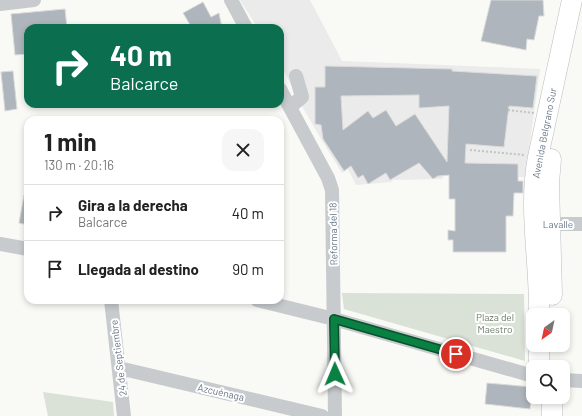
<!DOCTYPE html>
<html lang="es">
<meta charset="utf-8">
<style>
:root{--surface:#fff;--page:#f6f6f6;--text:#222;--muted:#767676;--line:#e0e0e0}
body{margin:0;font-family:Barlow,sans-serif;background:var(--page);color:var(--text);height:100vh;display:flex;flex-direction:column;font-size:15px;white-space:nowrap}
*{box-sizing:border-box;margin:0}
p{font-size:13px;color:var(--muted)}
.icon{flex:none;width:22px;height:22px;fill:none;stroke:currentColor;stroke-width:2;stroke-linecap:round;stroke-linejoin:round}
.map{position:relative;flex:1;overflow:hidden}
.panel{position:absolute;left:24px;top:116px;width:260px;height:188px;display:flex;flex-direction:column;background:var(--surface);border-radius:12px;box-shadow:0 2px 6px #0003}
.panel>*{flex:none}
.hud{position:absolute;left:24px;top:24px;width:260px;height:84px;border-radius:12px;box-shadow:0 2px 6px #0003;background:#0b6e4f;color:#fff;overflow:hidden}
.needle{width:26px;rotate:213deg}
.fabs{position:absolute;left:526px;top:308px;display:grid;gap:8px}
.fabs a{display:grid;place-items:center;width:44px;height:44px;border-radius:8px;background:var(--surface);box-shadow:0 2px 6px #0003;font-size:20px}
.pin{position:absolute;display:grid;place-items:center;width:34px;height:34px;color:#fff;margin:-17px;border:2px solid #fff;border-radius:50%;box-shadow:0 1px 4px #0007}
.me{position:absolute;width:44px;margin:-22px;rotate:359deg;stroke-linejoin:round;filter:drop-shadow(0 0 3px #0008)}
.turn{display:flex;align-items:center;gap:14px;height:84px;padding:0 20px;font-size:18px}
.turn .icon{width:52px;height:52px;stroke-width:2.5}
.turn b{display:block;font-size:28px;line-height:34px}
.round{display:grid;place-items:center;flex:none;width:42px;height:42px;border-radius:12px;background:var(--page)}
.summary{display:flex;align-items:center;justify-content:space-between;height:68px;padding:0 20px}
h1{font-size:24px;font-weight:700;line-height:30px}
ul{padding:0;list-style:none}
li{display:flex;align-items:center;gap:12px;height:56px;padding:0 20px;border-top:1px solid var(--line)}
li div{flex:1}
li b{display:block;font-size:15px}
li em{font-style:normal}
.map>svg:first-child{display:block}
.built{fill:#eaebea}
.green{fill:#dae1d7}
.building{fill:#aeb5bc;stroke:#dbdbd9;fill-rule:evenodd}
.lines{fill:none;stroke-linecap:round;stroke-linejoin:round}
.highway-casing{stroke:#babdc0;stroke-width:21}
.path{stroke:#c1c3c5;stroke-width:2;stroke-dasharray:2 2;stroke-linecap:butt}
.minor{stroke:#c7cbce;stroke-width:14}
.highway{stroke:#fff;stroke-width:20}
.route-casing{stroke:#07532c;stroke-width:10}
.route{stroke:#0b8043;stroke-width:7}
.labels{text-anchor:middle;stroke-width:4;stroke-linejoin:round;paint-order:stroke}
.street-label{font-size:10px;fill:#687888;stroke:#fff}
.park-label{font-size:10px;fill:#667a63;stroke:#fff}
</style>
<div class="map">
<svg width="582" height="416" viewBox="0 0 582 416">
<rect width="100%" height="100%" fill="#f9f9f6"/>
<path class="built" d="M240,0H310L342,61L540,69L525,177L444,176L442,179L393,180L391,182L356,185L348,169L342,173L321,139L302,106L280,63V28H258Z"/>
<path class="green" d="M342,293L524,294L525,361L344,309Z
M43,392L113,402L114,416H48Z"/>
<path class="building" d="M491,0H543L544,16H539L534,40L527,39L526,50L481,41Z
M203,2L211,17L219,13L222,28H192L183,13Z
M65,9L67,28H28V54L15,55L11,14Z
M325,66L452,69V71L537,76L533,108L509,106L504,147L466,144L465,163L518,164V181H523V193H514L513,216H506V252H453V240H448V230L455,231V199H449V175L438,176L433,179L419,163L390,180L386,173L368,184L363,175L358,178L351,166L344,171L323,139L321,125L315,124V87H325ZM419,95V108L449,106L447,162L415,114L396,126L386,110L373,118L368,111L343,130L341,96Z
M13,71L17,109L5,111L1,72Z
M24,195H28V225L19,223Z
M487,383L532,387L530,409L485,404Z"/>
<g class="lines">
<defs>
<path id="highway" d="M551,159L549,183L552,295
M539,315C540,262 528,209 538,157L572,0
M539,367V345
M552,397V416"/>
</defs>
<use href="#highway" class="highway-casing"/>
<path class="path" d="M508,110L534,113
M470,150L525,155"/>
<path class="minor" d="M231,0L246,28
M0,4L34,0
M280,89L328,178L332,190L335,416
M290,107L302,97L296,76
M542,224H582
M0,244L28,249
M111,300L124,416
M257,300L334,319L533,376
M119,368L322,416
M563,380L582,381"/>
<use href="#highway" class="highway"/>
</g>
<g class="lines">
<defs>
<path id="route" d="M335,374L334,319L456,354"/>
</defs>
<use href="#route" class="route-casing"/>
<use href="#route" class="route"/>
</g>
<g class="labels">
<g class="street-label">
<text transform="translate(544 133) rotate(-79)" y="4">Avenida Belgrano Sur</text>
<text x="558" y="228">Lavalle</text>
<text transform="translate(333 234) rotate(-91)" y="4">Reforma del 18</text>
<text transform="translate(118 358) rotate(-97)" y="4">24 de Septiembre</text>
<text transform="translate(221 392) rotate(13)" y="4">Azcuénaga</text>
</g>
<g class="park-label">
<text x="495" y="321">Plaza del<tspan x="495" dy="12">Maestro</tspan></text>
</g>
</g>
</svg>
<div class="fabs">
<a><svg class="needle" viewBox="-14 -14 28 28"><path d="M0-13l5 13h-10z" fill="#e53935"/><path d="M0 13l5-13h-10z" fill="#767676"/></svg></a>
<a><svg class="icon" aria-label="search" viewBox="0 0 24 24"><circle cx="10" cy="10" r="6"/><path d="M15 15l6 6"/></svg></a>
</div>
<div class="pin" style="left:456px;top:354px;background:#d93025"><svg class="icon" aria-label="arrive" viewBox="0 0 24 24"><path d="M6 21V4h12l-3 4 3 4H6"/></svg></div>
<svg class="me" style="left:335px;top:374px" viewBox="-20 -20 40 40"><path d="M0-17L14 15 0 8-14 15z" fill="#0b8043" stroke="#fff" stroke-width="4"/></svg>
<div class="hud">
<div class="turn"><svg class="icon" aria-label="right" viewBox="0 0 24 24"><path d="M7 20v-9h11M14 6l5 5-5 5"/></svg><div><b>40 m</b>Balcarce</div></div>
</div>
<section class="panel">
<div class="summary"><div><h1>1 min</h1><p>130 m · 20:16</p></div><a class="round"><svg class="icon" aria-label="close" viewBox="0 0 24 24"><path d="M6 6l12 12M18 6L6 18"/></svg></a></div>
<ul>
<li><svg class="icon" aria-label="right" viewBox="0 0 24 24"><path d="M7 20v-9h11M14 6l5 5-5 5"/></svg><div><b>Gira a la derecha</b><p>Balcarce</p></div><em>40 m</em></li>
<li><svg class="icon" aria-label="arrive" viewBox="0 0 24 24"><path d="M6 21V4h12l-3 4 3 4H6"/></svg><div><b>Llegada al destino</b></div><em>90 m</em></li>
</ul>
</section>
</div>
